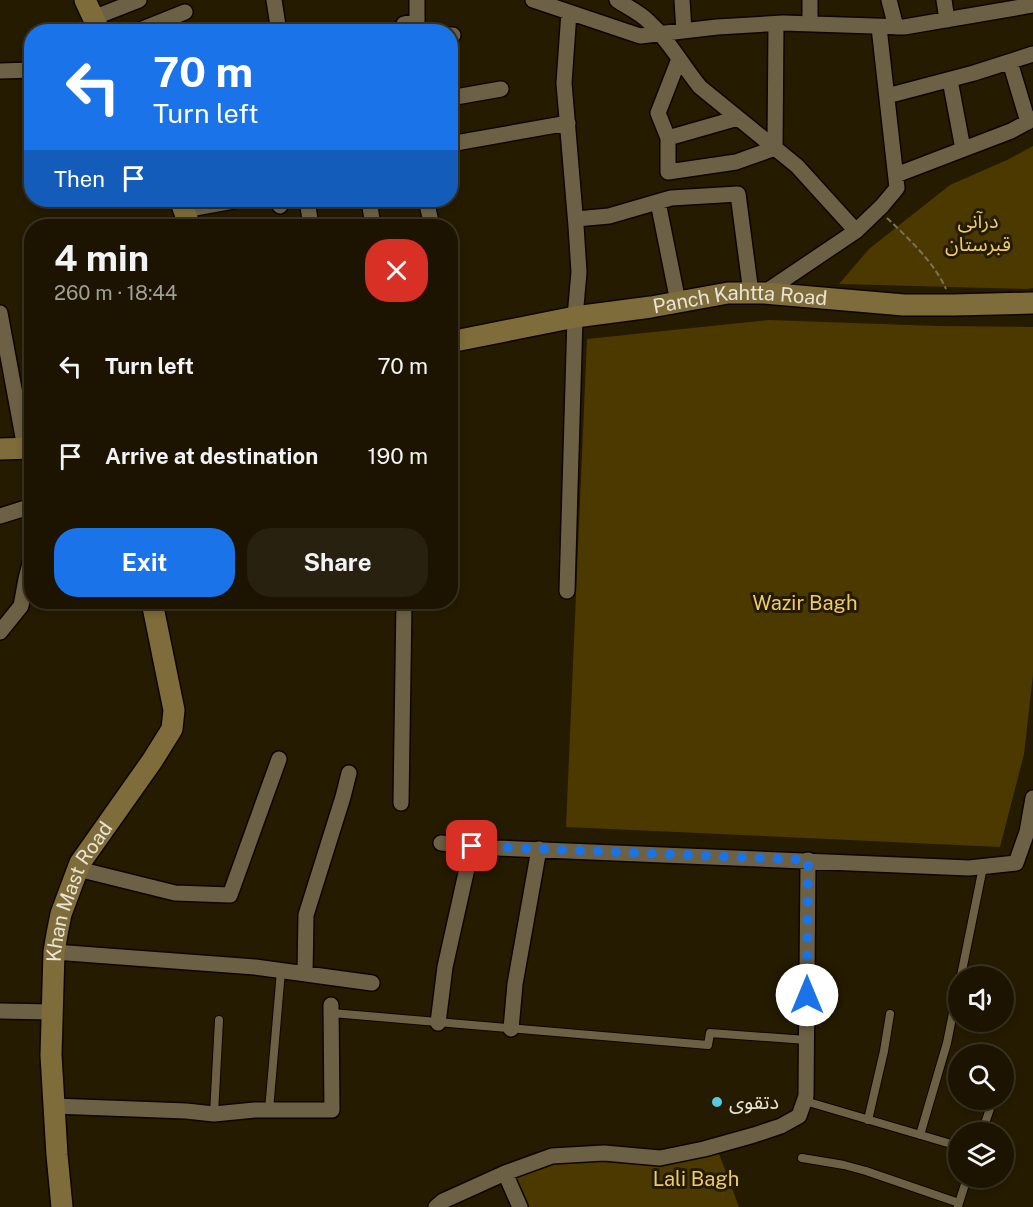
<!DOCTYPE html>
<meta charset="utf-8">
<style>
:root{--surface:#1c1401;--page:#292110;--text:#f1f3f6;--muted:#a09e99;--line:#3a3323;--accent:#1a73e8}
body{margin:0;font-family:"Public Sans","Noto Sans Arabic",sans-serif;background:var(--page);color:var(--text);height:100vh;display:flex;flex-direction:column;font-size:22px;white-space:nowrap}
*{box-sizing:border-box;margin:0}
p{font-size:20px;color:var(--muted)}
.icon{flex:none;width:33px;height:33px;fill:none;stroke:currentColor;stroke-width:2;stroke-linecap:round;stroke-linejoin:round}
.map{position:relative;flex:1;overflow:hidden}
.side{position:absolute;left:24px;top:219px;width:434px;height:390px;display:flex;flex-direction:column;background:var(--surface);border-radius:24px;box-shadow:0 3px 9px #0003,0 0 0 2px var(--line)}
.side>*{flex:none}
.banner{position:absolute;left:24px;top:24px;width:434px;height:183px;border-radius:24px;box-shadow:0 3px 9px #0003,0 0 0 2px var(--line);background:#1a73e8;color:#fff;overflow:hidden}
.controls{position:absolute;left:948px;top:966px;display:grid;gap:12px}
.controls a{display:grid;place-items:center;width:66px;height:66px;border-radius:50%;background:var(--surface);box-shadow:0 3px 9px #0003,0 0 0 2px var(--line);font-size:30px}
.pin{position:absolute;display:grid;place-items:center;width:51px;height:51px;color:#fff;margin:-26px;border-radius:12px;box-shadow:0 3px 9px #0006}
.me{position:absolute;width:66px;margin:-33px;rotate:0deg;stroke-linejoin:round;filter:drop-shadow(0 0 4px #0008)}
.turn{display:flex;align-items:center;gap:21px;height:126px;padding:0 30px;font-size:27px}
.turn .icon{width:78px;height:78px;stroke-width:2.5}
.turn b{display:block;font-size:42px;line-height:51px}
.then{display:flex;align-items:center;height:57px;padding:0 30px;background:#0003;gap:12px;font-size:22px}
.round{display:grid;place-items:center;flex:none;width:63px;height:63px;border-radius:24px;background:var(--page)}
.headline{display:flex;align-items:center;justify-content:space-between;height:102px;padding:0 30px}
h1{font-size:36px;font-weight:700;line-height:45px}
.cta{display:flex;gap:12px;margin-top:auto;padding:12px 30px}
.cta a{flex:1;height:69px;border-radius:24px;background:var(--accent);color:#fff;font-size:24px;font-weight:700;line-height:69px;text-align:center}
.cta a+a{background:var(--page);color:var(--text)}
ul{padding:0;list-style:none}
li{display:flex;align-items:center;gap:18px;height:90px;padding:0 30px}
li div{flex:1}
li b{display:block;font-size:22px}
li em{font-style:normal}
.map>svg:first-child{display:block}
.green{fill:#4c3900}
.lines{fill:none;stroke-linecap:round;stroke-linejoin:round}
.lane-casing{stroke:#0e0500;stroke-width:10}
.street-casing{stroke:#0e0500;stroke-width:18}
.secondary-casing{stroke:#0e0500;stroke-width:24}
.path{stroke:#79715b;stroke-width:2;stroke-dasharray:6 3;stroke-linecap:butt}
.lane{stroke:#6d6145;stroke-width:8}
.street{stroke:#6d6145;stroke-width:15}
.secondary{stroke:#7e6c3a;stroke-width:21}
.route{stroke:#1a73e8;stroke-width:10;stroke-dasharray:0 18}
.poi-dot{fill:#57c9e2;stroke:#251b01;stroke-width:2}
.labels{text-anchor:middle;stroke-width:6;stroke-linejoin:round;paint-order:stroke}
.park-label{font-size:20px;fill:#f0cb6b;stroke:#251b01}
.street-label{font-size:20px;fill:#eae4d4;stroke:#251b01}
.poi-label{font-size:20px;fill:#eae4d4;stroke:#251b01;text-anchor:start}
</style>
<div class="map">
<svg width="1033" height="1207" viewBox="0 0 1033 1207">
<rect width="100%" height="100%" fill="#251b01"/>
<path class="green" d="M1033,146V288L1027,289L839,284L869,249L950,185L1007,160Z
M769,320L936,326L1033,327V675L1024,754L1000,847L566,827L587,339Z
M716,1146L739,1207H519L505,1173L552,1156L660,1158Z"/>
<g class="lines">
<defs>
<path id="lane" d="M961,976L983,867
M332,1013L708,1045L710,1033L807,1040
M805,1101L958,1146
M269,1110L281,971
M214,1114L219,1020
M868,1120L884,1051L890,1014
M982,1132L993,1100
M920,1135L947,1043L958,988
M802,1158L844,1165L866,1171L959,1203
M958,1206L967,1178"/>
<path id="street" d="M274,0L279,32
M533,0L640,36L717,27L783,23L904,27L1033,5
M617,0C627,7 639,12 648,21C669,40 682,65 700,87L797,166L856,231
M682,0L684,31
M889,0L896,27
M944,0L947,20
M93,18L139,0
M810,24V0
M135,32L185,12
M405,32L404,24L417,21V0
M450,35H453
M679,59L658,113L668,138V172L736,162L775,148L776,24
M1010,62L1028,122
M0,71L32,70
M950,80L963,149
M887,96L974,73L1033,54
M450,98L501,89
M668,138L738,118
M450,144L568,123
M896,175L1011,131L1033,119
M279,200L280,206
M307,200L311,226
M369,200L373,226
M426,200L432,226
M658,202L678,302
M184,210L239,200
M576,219L609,216L671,198L738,194L751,293
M113,226H114
M293,226L310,224
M764,293L856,231L882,206L897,188L879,27
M0,313L25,448
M450,320L454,341
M0,516L32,506
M567,591L575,317L579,272L576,226L564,83L569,12
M0,632L21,606L26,579L32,556
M401,803L404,602
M441,843L496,848L969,868L1016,863L1027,832L1033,798
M78,869L175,893L230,895L279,759
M54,952L255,967L372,983
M305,974L306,915L343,797L349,773
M0,1011L53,1012
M438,1023L445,967L472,846
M511,1029L515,984L539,849
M54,1106L186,1111L214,1114L255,1110H332L331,1005
M505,1173L520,1207
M436,1207L443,1201L505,1173L552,1156L604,1153L660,1158L704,1149L754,1135L781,1126L799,1116L806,1096L808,860"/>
<g id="secondary">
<path d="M85,0L100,32"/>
<path d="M180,200L190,226"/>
<path id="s1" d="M450,342L575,317L651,307L728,293H764L904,305H953L1033,303"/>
<path d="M0,449L32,448"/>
<path id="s2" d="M62,1207L57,1155L51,1055L54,952L57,934L61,914L80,863L152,761L172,729L174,710L152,602"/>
</g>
</defs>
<use href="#lane" class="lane-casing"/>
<use href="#street" class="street-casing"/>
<use href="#secondary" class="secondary-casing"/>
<path class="path" d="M887,218C908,238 934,262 946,289"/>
<use href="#lane" class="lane"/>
<use href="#street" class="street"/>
<use href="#secondary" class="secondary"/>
</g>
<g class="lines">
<path class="route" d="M472,846L808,860L807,995"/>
</g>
<circle class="poi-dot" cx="717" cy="1102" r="6"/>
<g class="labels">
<g class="park-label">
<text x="978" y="228">درآنی<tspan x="978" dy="23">قبرستان</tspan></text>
<text x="805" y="610">Wazir Bagh</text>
<text x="696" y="1186">Lali Bagh</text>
</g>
<g class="street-label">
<text dy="7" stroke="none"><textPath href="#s1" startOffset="294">Panch Kahtta Road</textPath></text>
<text dy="7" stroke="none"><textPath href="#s2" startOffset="321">Khan Mast Road</textPath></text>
</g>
<g class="poi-label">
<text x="729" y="1109">دتقوى</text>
</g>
</g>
</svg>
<div class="controls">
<a><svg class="icon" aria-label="sound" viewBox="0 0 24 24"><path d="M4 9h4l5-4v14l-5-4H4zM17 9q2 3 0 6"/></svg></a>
<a><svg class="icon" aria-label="search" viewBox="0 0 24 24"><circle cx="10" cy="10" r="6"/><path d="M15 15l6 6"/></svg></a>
<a><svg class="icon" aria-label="layers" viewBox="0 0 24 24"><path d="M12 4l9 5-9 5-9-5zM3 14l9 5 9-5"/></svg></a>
</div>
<div class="pin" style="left:472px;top:846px;background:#d93025"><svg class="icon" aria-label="arrive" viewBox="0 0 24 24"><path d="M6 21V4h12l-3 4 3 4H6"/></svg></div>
<svg class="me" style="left:807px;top:995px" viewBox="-20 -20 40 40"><circle r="19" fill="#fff"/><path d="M0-13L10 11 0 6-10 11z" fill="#1a73e8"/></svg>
<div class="banner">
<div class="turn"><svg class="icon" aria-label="left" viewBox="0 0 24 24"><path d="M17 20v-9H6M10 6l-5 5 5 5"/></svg><div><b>70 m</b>Turn left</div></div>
<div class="then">Then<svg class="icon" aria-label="arrive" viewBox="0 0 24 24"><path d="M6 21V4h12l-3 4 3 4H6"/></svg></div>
</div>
<section class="side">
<div class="headline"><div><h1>4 min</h1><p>260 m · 18:44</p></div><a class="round" style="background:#d93025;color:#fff"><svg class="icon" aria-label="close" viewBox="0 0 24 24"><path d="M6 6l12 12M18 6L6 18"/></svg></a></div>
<ul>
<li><svg class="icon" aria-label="left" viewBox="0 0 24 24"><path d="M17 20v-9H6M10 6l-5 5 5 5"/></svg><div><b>Turn left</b></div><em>70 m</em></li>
<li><svg class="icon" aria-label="arrive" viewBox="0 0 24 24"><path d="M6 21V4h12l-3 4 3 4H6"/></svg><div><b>Arrive at destination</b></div><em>190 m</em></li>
</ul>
<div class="cta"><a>Exit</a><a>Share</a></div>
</section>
</div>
